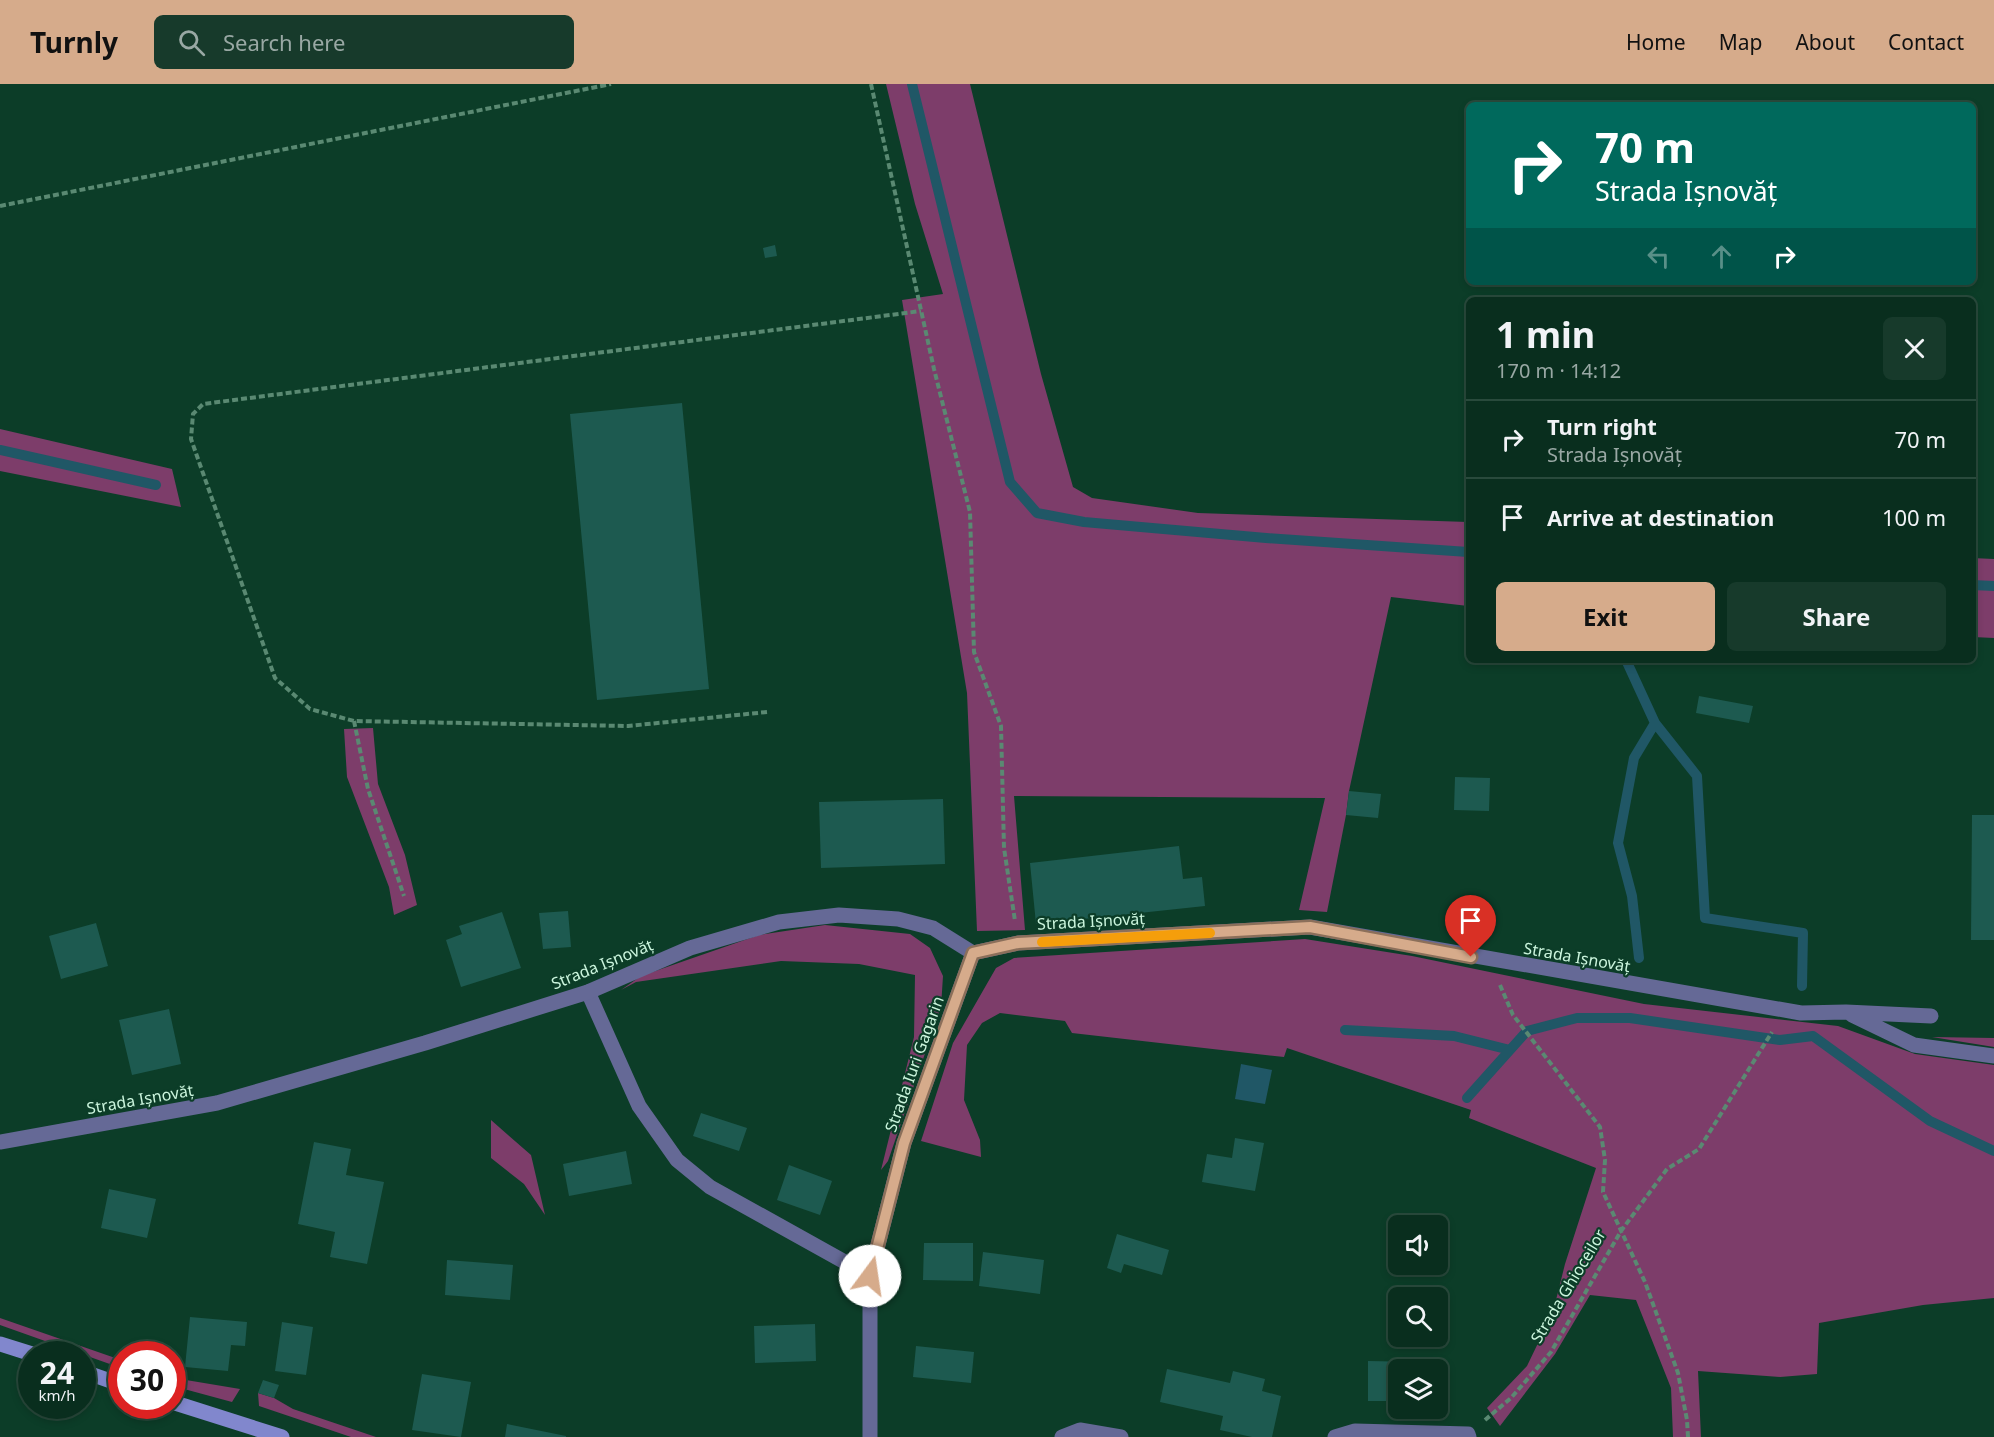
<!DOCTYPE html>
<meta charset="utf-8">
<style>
:root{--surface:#092e1e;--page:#173a2b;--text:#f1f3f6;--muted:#99a8a4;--line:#294a3c;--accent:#d6ab8b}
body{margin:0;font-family:"Noto Sans",sans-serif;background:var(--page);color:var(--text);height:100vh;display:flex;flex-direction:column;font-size:22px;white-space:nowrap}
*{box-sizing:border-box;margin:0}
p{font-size:20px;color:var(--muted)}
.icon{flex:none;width:33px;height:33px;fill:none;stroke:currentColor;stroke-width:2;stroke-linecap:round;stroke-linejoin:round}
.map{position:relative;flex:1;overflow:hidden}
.panel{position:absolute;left:1466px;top:213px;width:510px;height:366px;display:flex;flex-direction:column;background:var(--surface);border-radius:9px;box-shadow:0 3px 9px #0003,0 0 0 2px var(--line)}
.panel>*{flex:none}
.guide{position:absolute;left:1466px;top:18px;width:510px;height:183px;border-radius:9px;box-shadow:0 3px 9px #0003,0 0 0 2px var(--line);background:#00695c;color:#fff;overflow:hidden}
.tools{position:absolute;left:1388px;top:1131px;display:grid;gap:12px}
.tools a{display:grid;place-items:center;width:60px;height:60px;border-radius:9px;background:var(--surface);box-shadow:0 3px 9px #0003,0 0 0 2px var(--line);font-size:30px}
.speed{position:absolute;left:18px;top:1257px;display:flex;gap:12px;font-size:30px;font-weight:700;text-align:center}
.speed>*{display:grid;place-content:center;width:78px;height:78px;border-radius:50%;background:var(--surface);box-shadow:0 3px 9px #0003,0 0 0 2px var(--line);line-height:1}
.speed small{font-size:15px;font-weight:400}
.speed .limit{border:9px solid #d22;background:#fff;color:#111}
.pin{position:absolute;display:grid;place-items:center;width:51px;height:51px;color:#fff;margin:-62px -26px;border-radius:50% 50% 50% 0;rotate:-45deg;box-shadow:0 0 6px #0007}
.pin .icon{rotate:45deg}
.me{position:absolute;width:66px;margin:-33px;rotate:14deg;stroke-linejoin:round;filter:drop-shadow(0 0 4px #0008)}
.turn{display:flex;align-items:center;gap:21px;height:126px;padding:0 30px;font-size:27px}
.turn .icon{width:78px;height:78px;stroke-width:2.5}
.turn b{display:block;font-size:42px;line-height:51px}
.lanes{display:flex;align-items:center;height:57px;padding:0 30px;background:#0003;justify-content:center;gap:30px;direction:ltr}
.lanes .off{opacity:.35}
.round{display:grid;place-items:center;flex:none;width:63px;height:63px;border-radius:9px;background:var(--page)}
.headline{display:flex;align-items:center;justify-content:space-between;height:102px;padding:0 30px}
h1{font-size:36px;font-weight:700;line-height:45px}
.primary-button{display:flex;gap:12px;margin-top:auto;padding:12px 30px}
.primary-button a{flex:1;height:69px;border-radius:9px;background:var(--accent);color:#111;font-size:24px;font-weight:700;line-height:69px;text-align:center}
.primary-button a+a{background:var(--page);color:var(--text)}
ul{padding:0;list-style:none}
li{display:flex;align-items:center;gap:18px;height:78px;padding:0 30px;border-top:2px solid var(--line)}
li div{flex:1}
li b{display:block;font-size:22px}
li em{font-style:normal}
header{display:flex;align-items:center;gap:36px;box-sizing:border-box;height:84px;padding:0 30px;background:var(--accent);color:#111}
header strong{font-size:28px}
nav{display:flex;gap:33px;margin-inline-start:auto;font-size:21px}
.search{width:420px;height:54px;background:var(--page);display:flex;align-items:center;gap:15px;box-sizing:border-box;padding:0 21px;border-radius:9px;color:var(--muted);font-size:22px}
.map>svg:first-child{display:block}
.green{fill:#7d3d6a}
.water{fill:#205766}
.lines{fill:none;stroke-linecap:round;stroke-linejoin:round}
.stream{stroke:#205766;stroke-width:10}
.building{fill:#1d5a50}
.path{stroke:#5a8972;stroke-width:4;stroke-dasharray:6 3;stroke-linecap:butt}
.service{stroke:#656996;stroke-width:15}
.minor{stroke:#656996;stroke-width:15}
.secondary{stroke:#8187cd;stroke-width:15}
.route-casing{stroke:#8b6f5a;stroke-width:15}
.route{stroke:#d6ab8b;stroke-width:10}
.slow{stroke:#f59e0b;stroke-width:10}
.labels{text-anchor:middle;stroke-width:4.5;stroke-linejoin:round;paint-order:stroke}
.street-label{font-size:16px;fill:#cbf5dd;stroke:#0c3d28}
</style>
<header>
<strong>Turnly</strong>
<div class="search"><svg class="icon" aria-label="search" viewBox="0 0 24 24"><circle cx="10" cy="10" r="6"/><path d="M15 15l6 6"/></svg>Search here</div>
<nav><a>Home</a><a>Map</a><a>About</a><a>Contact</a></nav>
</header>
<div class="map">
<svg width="1994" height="1353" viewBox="0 0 1994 1353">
<rect width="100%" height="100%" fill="#0c3d28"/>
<path class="green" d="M886,0H970L1041,290L1073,403L1092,414L1198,429L1468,438V522L1391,513L1349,707L1346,731L1327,828L1299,826L1325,714L1014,712L1025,846L977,847L967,609L902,216L943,210L915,120Z
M0,345L172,385L181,423L0,387Z
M1972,474L1994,475V554L1973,553Z
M373,644L378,700L405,771L417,821L394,831L389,803L347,693L344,645Z
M825,841L910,850L930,864L943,892L941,923L888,1077L881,1086L914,953L915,891L859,880L781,877L636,898L621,906L641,892L759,851Z
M1305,855L1412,872L1644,920L1838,942L1915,970L1994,981V1214L1923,1221L1819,1239L1817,1290L1780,1293L1698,1287L1701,1353H1673L1671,1304L1636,1216L1590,1211L1555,1270L1500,1342L1487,1324L1527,1282L1553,1228L1565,1180L1596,1084L1469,1034L1471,1026L1287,964L1284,973L1072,949L1065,937L1000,929L982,939L967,961L964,1016L980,1056L981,1073L921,1057L953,959L996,884L1014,874Z
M1932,953L1994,954V963Z
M491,1036L531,1071L545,1131L524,1100L491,1074Z
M0,1234L121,1276V1284L0,1241Z
M172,1294H174L240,1305L232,1318L173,1302Z
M258,1309L274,1314L293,1325L376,1353H351L259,1322Z"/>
<path class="water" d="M1241,980L1272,986L1265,1020L1235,1015Z"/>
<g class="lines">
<path class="stream" d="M912,0L1010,398L1037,429L1084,438L1266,454L1468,468
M0,366L156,401
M1972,501L1994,502
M1626,576L1655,639L1697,692L1705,834L1803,849L1802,902
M1639,874L1632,812L1618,759L1634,674L1655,639
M1345,946L1454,952L1510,966
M1467,1014L1527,947L1577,934H1630L1780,956L1813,952L1930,1037L1994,1067"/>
</g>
<path class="building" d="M775,161L777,172L765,174L763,164Z
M682,319L709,605L597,616L570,330Z
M1699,612L1753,622L1749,639L1696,629Z
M1455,693L1490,694L1489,727L1454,726Z
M1349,707L1381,710L1378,734L1346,731Z
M943,715L945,780L821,784L819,718Z
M1972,731H1994V856H1971Z
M1179,762L1183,795L1202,793L1205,822L1036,840L1030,779Z
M568,827L571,863L543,865L539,829Z
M502,828L521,884L461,903L446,856L462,850L459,842Z
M96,839L108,882L61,895L49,852Z
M169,925L181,980L132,991L119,936Z
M701,1029L747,1044L739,1067L693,1052Z
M1235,1054L1264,1059L1255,1107L1202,1098L1207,1070L1232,1074Z
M314,1058L351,1065L346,1091L384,1098L367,1180L330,1173L335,1148L298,1140Z
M626,1067L632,1100L569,1112L563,1080Z
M789,1081L832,1097L820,1131L777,1116Z
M109,1105L156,1115L147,1154L101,1144Z
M1117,1150L1169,1166L1162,1191L1124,1180L1121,1189L1107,1184Z
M924,1159H973V1197L923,1196Z
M983,1168L1044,1176L1040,1210L979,1202Z
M447,1176L513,1181L510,1216L445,1211Z
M190,1233L247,1238L245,1262L231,1261L228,1287L185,1283Z
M282,1238L313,1243L306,1291L275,1287Z
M815,1240L816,1277L755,1279L754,1242Z
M916,1262L974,1268L971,1299L913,1293Z
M1368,1277L1420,1278V1286H1398V1317H1368Z
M1167,1285L1230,1299L1233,1287L1265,1295L1262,1307L1281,1312L1272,1353H1252L1220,1346L1223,1332L1160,1318Z
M422,1290L471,1298L461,1353L412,1346Z
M263,1296L279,1301L274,1314L258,1309Z
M507,1340L566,1352V1353H505Z"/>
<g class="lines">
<path class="path" d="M871,0L934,285L970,428L974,568L1001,642L1004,764L1015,837
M0,122L611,0
M767,628L628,642L354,637L310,625L275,594L191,355L193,330L203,320L921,227
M354,637L368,705L404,812
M1500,901L1513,931L1600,1043L1605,1076L1603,1108L1645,1198L1678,1289L1687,1336L1688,1353
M1485,1336L1511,1314L1551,1268L1621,1147L1667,1085L1699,1065L1772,948"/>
<path class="service" d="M973,869L1018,859L1310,843L1801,929L1846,928L1931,932
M588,908L639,1022L677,1076L710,1103L870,1192
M1852,931L1914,961L1994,972"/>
<path class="minor" d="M0,1058L217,1019L425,959L588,908L690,864L779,838L839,831L898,835L933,844L973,869L904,1059L870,1192V1353
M1062,1353L1080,1346L1121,1353
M1335,1353L1355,1347L1468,1350L1469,1353"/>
<path class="secondary" d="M0,1260L32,1270
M82,1287L122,1301
M172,1318L282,1353"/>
</g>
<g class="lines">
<defs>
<path id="route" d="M870,1192L904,1059L973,869L1018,859L1310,843L1471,873"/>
</defs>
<use href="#route" class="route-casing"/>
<use href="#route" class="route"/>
<path class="slow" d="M1042,858L1210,849"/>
</g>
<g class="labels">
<g class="street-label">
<text transform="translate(1091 837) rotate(-3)" y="6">Strada Ișnovăț</text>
<text transform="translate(1577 873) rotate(10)" y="6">Strada Ișnovăț</text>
<text transform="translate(602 880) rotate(-22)" y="6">Strada Ișnovăț</text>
<text transform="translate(914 980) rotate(-70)" y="6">Strada Iuri Gagarin</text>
<text transform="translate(140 1015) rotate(-10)" y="6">Strada Ișnovăț</text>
<text transform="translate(1568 1202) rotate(-59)" y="6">Strada Ghioceilor</text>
</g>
</g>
</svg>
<div class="tools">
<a><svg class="icon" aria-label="sound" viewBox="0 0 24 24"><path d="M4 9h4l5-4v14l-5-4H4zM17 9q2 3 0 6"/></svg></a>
<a><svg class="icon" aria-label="search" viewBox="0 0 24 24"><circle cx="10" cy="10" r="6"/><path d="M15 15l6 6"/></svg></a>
<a><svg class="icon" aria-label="layers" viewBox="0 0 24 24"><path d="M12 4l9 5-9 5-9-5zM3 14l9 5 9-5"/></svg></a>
</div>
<div class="speed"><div>24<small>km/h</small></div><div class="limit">30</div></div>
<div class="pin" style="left:1471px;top:873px;background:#d93025"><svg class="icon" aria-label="arrive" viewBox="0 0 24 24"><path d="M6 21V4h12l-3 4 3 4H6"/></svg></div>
<svg class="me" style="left:870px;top:1192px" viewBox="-20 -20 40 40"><circle r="19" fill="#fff"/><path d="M0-13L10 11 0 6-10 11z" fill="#d6ab8b"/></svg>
<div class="guide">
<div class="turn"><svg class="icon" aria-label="right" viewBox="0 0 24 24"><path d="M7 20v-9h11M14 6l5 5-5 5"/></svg><div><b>70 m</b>Strada Ișnovăț</div></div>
<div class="lanes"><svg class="icon off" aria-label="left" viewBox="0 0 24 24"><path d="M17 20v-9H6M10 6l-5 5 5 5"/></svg><svg class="icon off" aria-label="ahead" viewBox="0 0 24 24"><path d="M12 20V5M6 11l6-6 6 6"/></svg><svg class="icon" aria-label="right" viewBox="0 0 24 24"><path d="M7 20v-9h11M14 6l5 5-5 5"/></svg></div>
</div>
<section class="panel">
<div class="headline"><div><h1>1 min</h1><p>170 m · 14:12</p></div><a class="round"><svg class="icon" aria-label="close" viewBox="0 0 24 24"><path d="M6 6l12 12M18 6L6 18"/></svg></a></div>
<ul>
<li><svg class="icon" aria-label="right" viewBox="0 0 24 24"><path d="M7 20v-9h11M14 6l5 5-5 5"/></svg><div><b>Turn right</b><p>Strada Ișnovăț</p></div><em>70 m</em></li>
<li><svg class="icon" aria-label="arrive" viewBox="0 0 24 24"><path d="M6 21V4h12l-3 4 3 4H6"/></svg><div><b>Arrive at destination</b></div><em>100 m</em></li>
</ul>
<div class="primary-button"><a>Exit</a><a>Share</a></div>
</section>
</div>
